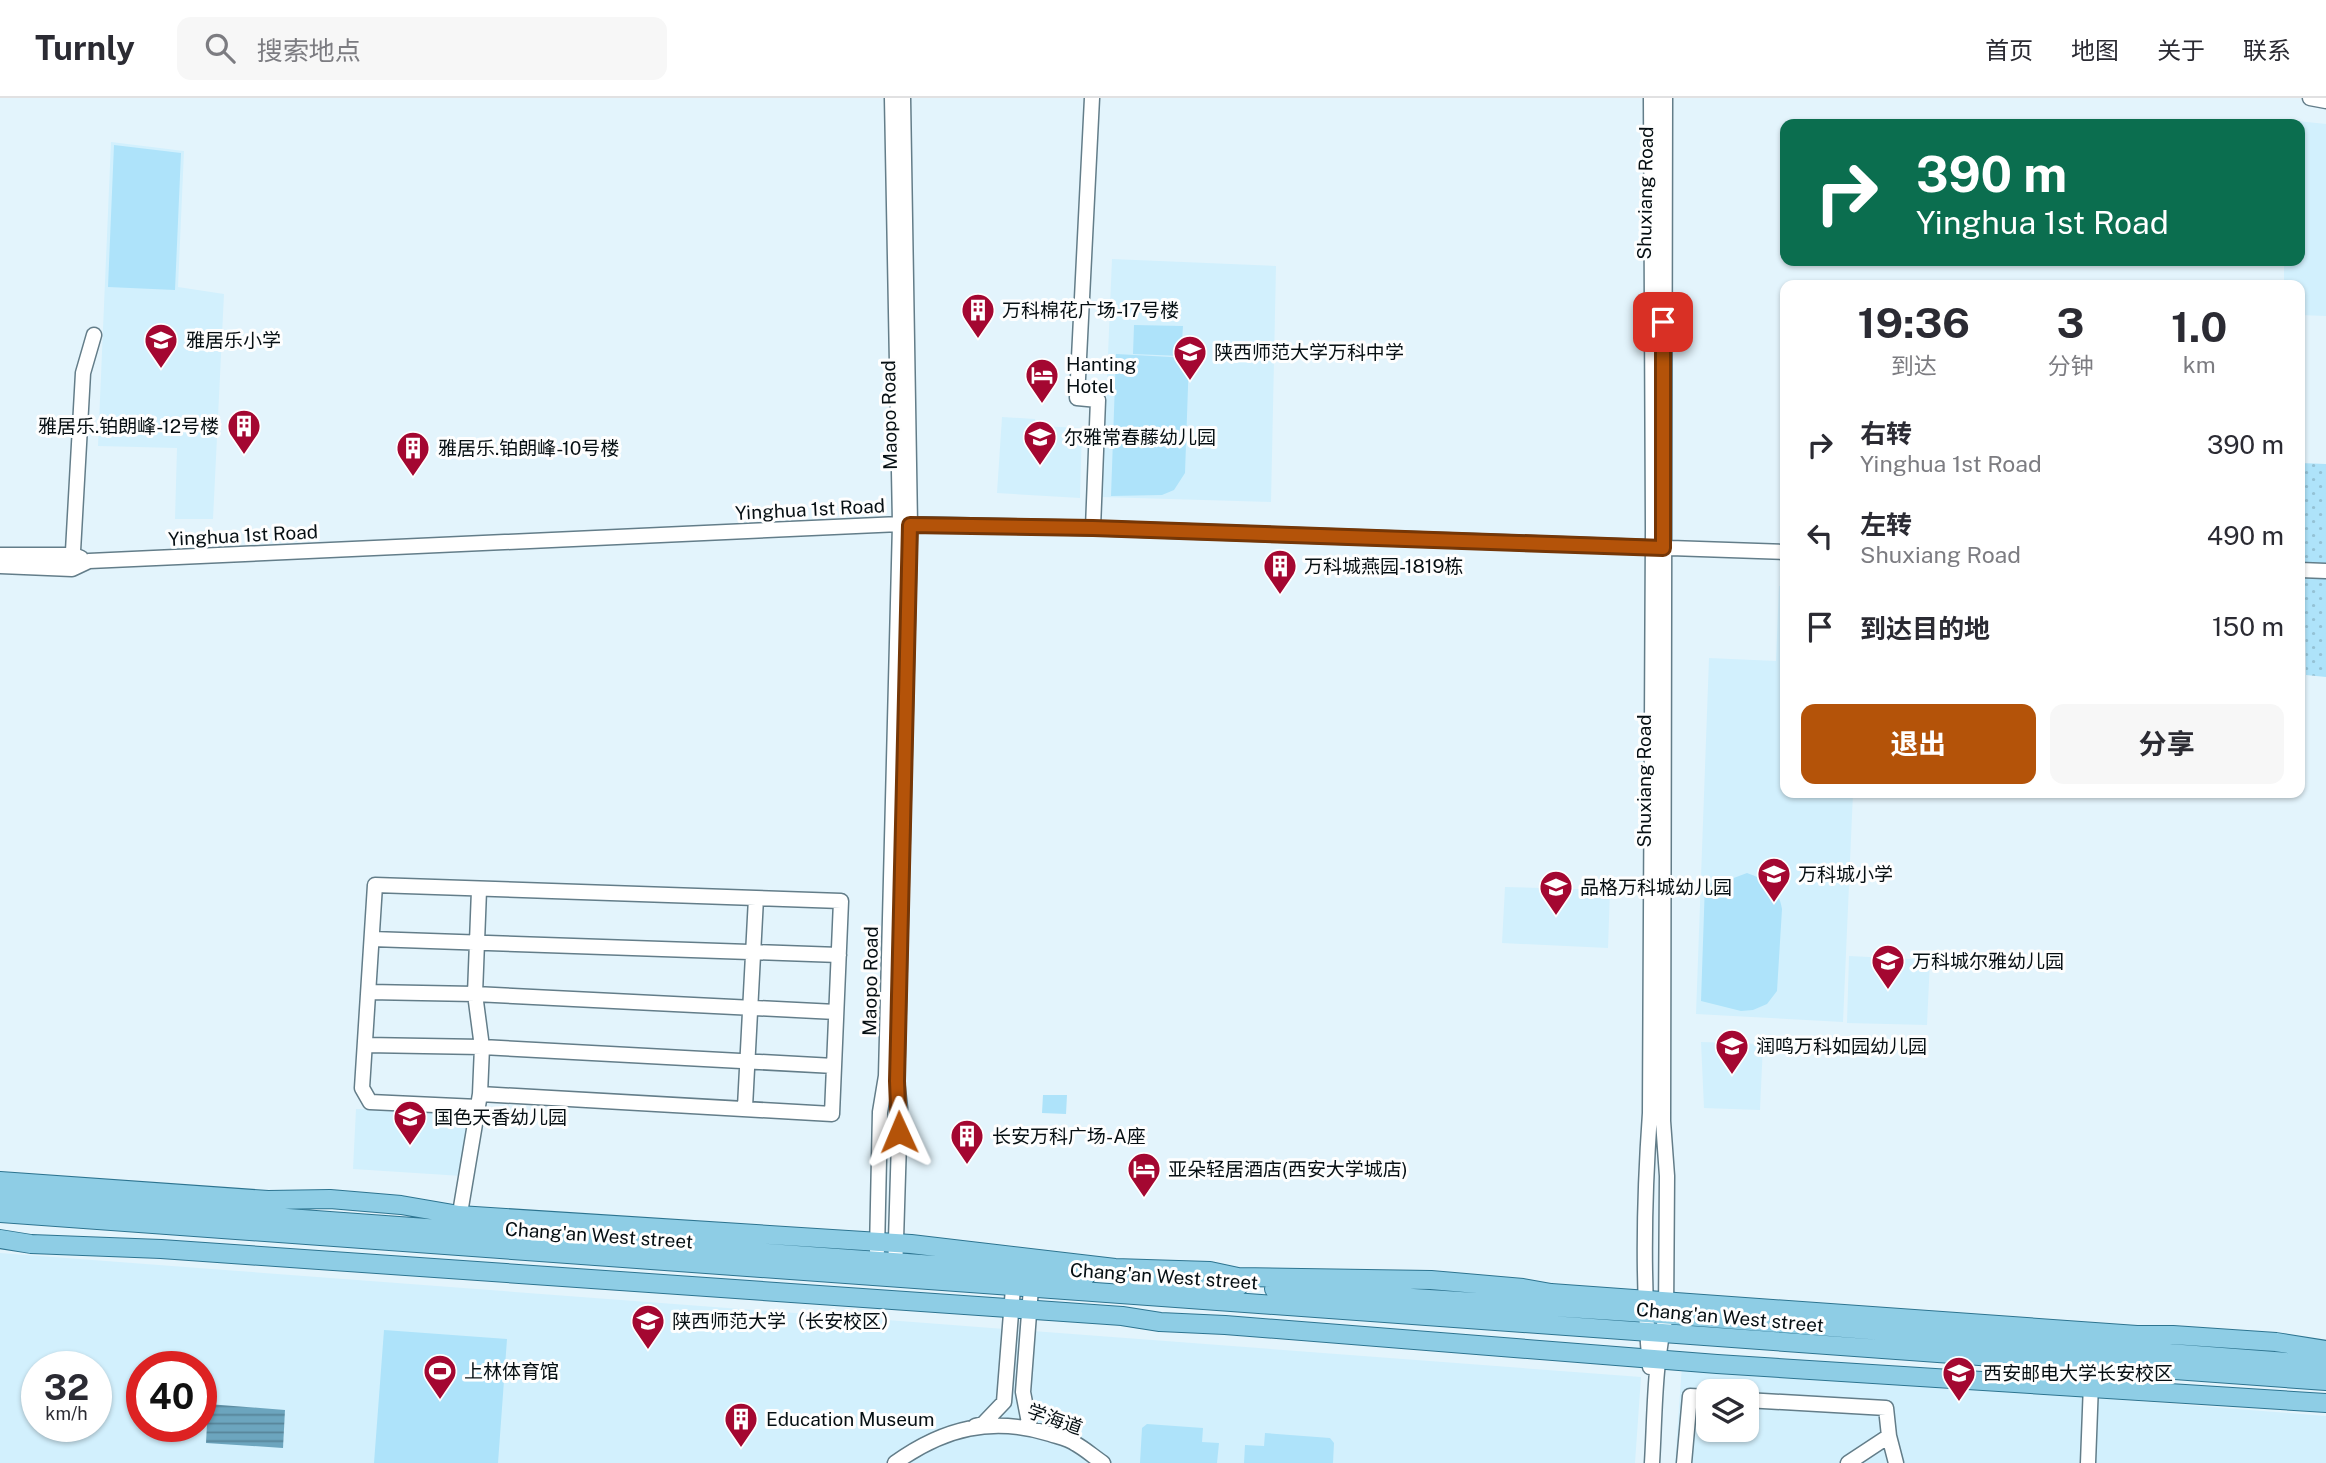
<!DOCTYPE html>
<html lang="zh">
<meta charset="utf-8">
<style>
:root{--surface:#fff;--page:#f7f7f7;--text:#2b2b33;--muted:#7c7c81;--line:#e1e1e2;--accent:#b45309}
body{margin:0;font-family:"Public Sans","Noto Sans SC",sans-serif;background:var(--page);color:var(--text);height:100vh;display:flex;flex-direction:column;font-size:26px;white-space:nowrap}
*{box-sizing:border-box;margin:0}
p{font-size:23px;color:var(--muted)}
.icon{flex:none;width:38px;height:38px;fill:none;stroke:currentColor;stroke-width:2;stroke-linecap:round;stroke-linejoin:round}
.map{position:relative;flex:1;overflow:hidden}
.sheet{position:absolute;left:1780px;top:182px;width:525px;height:518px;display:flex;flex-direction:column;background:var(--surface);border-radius:14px;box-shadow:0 2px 5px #0004}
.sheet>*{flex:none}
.banner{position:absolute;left:1780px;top:21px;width:525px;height:147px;border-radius:14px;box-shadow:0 2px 5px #0004;background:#0b6e4f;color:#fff;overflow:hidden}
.buttons{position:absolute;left:1696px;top:1281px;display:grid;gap:14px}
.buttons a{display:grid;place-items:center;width:63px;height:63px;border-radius:14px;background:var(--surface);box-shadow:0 2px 5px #0004;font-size:35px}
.speed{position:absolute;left:21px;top:1253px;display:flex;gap:14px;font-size:35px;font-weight:700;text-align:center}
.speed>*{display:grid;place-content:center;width:91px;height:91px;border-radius:50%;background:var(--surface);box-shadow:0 2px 5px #0004;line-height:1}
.speed small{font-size:18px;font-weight:400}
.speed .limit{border:10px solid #d22;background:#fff;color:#111}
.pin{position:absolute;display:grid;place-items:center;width:60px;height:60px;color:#fff;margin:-30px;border-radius:14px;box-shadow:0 4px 10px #0006}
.me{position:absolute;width:77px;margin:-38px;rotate:359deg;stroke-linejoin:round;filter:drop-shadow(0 0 5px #0008)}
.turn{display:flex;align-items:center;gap:24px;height:147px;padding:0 21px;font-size:32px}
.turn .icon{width:91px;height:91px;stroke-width:2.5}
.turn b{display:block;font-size:49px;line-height:60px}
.eta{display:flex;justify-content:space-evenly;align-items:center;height:119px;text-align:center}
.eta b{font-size:42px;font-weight:700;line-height:49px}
.button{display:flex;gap:14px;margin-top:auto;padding:14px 21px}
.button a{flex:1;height:80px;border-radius:14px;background:var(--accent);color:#fff;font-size:28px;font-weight:700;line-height:80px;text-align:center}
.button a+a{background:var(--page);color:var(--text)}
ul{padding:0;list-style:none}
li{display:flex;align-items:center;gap:21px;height:91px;padding:0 21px}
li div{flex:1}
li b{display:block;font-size:26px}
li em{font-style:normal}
header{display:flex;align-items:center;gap:42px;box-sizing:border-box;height:98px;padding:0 35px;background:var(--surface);border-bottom:2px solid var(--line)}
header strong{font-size:33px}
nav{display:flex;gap:38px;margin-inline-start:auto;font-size:24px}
.search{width:490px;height:63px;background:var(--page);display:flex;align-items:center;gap:18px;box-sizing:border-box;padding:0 24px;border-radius:14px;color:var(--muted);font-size:26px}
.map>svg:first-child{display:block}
.built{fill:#d2f0fd;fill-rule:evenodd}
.grass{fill:#aee3fa}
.park{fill:url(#park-dots)}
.water{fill:url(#water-rules)}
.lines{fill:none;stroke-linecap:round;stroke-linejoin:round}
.minor-casing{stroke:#637d89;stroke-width:17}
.major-casing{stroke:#2d7490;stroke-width:20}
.minor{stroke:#fff;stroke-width:14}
.major{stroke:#8ecde5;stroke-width:18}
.route-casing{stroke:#753606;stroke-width:18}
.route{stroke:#b45309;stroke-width:12}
.labels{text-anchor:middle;stroke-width:6;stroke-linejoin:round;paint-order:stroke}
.street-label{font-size:19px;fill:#060f13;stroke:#fefefe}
.poi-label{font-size:19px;fill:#060f13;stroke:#fefefe;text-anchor:start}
</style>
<header>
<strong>Turnly</strong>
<div class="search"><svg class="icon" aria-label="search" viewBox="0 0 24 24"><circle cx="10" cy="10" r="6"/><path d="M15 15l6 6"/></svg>搜索地点</div>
<nav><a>首页</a><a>地图</a><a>关于</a><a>联系</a></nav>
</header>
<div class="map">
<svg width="2326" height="1365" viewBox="0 0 2326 1365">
<defs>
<pattern id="park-dots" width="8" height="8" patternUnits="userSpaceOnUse" patternTransform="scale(1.75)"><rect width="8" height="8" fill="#aee3fa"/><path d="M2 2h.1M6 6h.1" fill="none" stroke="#94c2d5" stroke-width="1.8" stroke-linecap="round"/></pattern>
<pattern id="water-rules" width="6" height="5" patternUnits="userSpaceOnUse" patternTransform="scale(1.75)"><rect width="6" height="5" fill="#6ca5be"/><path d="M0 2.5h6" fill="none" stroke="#578599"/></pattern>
</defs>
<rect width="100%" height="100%" fill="#e3f4fc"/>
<path class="built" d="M2288,22L2326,26V218L2300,217V187H2284V163H2300V26H2287Z
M111,44L184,53L178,189L224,196L213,421H175L177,350L98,348Z
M1112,161L1276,168L1271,404L1102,399Z
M1002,319L1035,321L1036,328L1082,330L1080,400L997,395Z
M1779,488L1785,489V695H1853L1843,924L1696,916L1709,560L1776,563Z
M1505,789L1610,792L1608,850L1502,845Z
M1849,858L1930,862L1927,927L1847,925Z
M1701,944L1763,946L1760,1012L1704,1010Z
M356,1011L453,1012L468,1027L462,1078L353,1071Z
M0,1155L1641,1279L1635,1365H0ZM37,1269H96V1328H37ZM142,1269H201V1328H142Z
M1682,1267L2326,1318V1365H1675ZM1708,1293H1746V1332H1708Z"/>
<path class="grass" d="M114,47L181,55L175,192L108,189Z
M1134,227L1183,228L1181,258L1133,256Z
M1116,256L1189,260L1185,375L1174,392L1162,397L1111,398Z
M1747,775C1767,782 1778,789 1782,811L1777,893L1767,906L1753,912L1741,913L1701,903L1705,785L1723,784Z
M1043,997H1067L1066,1016L1042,1015Z
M384,1232L507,1241L498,1365H374Z
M1147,1326L1203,1330L1202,1344L1219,1345L1217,1365H1140L1142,1330Z
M1265,1335L1330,1340L1334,1345L1333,1365H1244L1245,1347L1264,1348Z"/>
<path class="park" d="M2300,365L2326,366V579L2306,577L2304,452L2300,451Z"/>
<path class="water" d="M208,1306L285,1312L283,1350L206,1345Z"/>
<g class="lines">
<defs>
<path id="minor" d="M1092,0L1077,300L1098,302L1093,430
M2310,0L2326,3
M0,457H74L81,460
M0,468L72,471L89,463L900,426L1093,430L1785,454
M72,471L83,275L94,237
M2300,472L2326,473
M372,841L839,857
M369,894L475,896L836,914
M366,947L482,949L834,968
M480,996L832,1016L841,803L756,800
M478,1009L370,1004L362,990L375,787L756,800L745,1009
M458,1127L480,996L482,949L475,896L479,792
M877,1153L880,1014L886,978L900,426L892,0
M895,1175L900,1010L897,983L910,427L903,0
M1650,1269C1642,1185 1644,1099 1650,1015L1653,431L1651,0
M1746,1302L1886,1310L1889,1338L1896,1365
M975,1328L983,1326L1004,1304L1013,1190
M1030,1330L1023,1294L1031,1190
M895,1365C944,1330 992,1318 1050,1336C1059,1339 1069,1341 1076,1346C1085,1351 1094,1359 1103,1365
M1652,1365C1655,1316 1654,1266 1666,1218L1667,1078L1663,1023L1665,0
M1684,1365L1690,1298L1708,1299
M1848,1365L1889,1338
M2088,1365L2092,1259"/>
<path id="major" d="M0,1083L268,1102L330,1101L401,1107L459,1117L911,1146L1115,1170L1210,1173L1238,1179L1431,1182L1523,1190L1551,1195L2137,1237H2173L2276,1244L2326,1252
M0,1099L1086,1178
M0,1115L2326,1283
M0,1141L31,1146L161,1151L1122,1218L1160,1224L1225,1227L1717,1266L2326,1305
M1131,1181L1239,1188
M1274,1191L1646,1215L2326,1267"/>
</defs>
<use href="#minor" class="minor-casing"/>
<use href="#major" class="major-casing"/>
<use href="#minor" class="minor"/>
<use href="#major" class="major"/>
</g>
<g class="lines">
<defs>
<path id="route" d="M899,1034L897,983L910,427L1093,430L1663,450V224"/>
</defs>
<use href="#route" class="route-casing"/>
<use href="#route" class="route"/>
</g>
<defs>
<symbol id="building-pin" viewBox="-11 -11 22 30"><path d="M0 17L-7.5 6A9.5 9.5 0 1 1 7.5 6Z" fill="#a40731" stroke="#fefefe"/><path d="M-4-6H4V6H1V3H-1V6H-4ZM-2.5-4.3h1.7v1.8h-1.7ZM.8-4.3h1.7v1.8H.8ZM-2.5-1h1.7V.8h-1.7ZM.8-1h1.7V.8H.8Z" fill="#fff"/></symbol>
<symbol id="school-pin" viewBox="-11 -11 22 30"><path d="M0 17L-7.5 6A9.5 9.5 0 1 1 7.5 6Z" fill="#a40731" stroke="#fefefe"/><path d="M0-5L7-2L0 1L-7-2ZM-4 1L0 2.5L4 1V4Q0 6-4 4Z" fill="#fff"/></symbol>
<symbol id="hotel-pin" viewBox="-11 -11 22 30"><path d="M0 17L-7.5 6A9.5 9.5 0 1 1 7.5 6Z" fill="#a40731" stroke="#fefefe"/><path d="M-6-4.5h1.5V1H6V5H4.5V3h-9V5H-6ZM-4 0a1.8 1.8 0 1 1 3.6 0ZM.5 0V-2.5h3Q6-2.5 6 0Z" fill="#fff"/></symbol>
<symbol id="university-pin" viewBox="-11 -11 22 30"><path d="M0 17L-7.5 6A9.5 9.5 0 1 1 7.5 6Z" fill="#a40731" stroke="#fefefe"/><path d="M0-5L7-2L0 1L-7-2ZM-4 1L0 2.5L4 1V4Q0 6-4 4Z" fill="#fff"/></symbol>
<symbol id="stadium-pin" viewBox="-11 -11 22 30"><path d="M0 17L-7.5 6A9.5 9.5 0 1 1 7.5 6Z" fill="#a40731" stroke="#fefefe"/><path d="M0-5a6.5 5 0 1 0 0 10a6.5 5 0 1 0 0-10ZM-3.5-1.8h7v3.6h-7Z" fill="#fff"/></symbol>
</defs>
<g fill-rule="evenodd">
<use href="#building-pin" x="959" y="193" width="38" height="52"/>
<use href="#school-pin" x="142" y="223" width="38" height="52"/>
<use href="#school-pin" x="1171" y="235" width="38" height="52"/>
<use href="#hotel-pin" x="1023" y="258" width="38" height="52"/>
<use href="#building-pin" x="225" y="309" width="38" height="52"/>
<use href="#school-pin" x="1021" y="320" width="38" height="52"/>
<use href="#building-pin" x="394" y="331" width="38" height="52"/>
<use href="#building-pin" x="1261" y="449" width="38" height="52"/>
<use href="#school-pin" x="1755" y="757" width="38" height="52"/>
<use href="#school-pin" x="1537" y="770" width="38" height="52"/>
<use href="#school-pin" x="1869" y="844" width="38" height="52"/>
<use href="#school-pin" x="1713" y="929" width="38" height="52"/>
<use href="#school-pin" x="391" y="1000" width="38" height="52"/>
<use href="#building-pin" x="948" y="1019" width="38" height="52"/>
<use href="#hotel-pin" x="1125" y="1052" width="38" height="52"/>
<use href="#university-pin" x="629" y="1204" width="38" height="52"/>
<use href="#stadium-pin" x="421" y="1254" width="38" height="52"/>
<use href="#university-pin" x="1940" y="1256" width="38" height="52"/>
<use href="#building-pin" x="722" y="1302" width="38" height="52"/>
</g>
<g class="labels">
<g class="street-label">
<text transform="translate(1645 95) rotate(-89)" y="7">Shuxiang Road</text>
<text transform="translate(889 317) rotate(-91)" y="7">Maopo Road</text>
<text transform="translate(810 411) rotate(-3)" y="7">Yinghua 1st Road</text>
<text transform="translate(243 437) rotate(-3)" y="7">Yinghua 1st Road</text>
<text transform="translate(1644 683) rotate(-90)" y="7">Shuxiang Road</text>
<text transform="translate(870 883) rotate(-89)" y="7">Maopo Road</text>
<text transform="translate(599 1137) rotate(4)" y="7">Chang'an West street</text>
<text transform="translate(1164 1178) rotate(4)" y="7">Chang'an West street</text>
<text transform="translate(1730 1219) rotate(5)" y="7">Chang'an West street</text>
<text transform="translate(1055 1321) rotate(19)" y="7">学海道</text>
</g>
<g class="poi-label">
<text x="1002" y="219">万科棉花广场-17号楼</text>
<text x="186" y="249">雅居乐小学</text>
<text x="1214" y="261">陕西师范大学万科中学</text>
<text x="1066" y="273">Hanting<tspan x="1066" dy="22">Hotel</tspan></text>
<text x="219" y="335" text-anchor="end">雅居乐.铂朗峰-12号楼</text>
<text x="1064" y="346">尔雅常春藤幼儿园</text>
<text x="438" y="357">雅居乐.铂朗峰-10号楼</text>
<text x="1304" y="475">万科城燕园-1819栋</text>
<text x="1798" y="783">万科城小学</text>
<text x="1580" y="796">品格万科城幼儿园</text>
<text x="1912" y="870">万科城尔雅幼儿园</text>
<text x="1756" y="955">润鸣万科如园幼儿园</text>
<text x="434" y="1026">国色天香幼儿园</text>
<text x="992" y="1045">长安万科广场-A座</text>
<text x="1168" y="1078">亚朵轻居酒店(西安大学城店)</text>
<text x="672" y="1230">陕西师范大学（长安校区）</text>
<text x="464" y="1280">上林体育馆</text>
<text x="1983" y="1282">西安邮电大学长安校区</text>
<text x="766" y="1328">Education Museum</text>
</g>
</g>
</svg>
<div class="buttons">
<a><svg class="icon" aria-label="layers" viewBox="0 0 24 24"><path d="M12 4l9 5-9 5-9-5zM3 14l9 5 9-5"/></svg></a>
</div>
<div class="speed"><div>32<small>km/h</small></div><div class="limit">40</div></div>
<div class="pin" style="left:1663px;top:224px;background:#d93025"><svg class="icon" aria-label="arrive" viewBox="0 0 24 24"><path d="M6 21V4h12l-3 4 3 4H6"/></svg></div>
<svg class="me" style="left:899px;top:1034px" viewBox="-20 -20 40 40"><path d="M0-17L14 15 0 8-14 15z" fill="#b45309" stroke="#fff" stroke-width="4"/></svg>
<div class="banner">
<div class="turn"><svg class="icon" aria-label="right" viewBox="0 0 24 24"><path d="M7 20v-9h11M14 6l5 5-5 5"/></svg><div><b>390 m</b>Yinghua 1st Road</div></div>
</div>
<section class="sheet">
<div class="eta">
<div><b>19:36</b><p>到达</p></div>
<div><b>3</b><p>分钟</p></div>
<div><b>1.0</b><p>km</p></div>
</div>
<ul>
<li><svg class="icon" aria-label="right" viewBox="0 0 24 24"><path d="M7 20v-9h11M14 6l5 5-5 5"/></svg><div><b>右转</b><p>Yinghua 1st Road</p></div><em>390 m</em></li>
<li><svg class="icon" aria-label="left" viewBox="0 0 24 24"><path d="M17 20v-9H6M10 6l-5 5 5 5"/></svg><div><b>左转</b><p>Shuxiang Road</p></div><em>490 m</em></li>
<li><svg class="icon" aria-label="arrive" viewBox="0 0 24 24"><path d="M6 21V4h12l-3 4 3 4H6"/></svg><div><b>到达目的地</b></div><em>150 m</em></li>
</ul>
<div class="button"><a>退出</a><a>分享</a></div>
</section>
</div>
